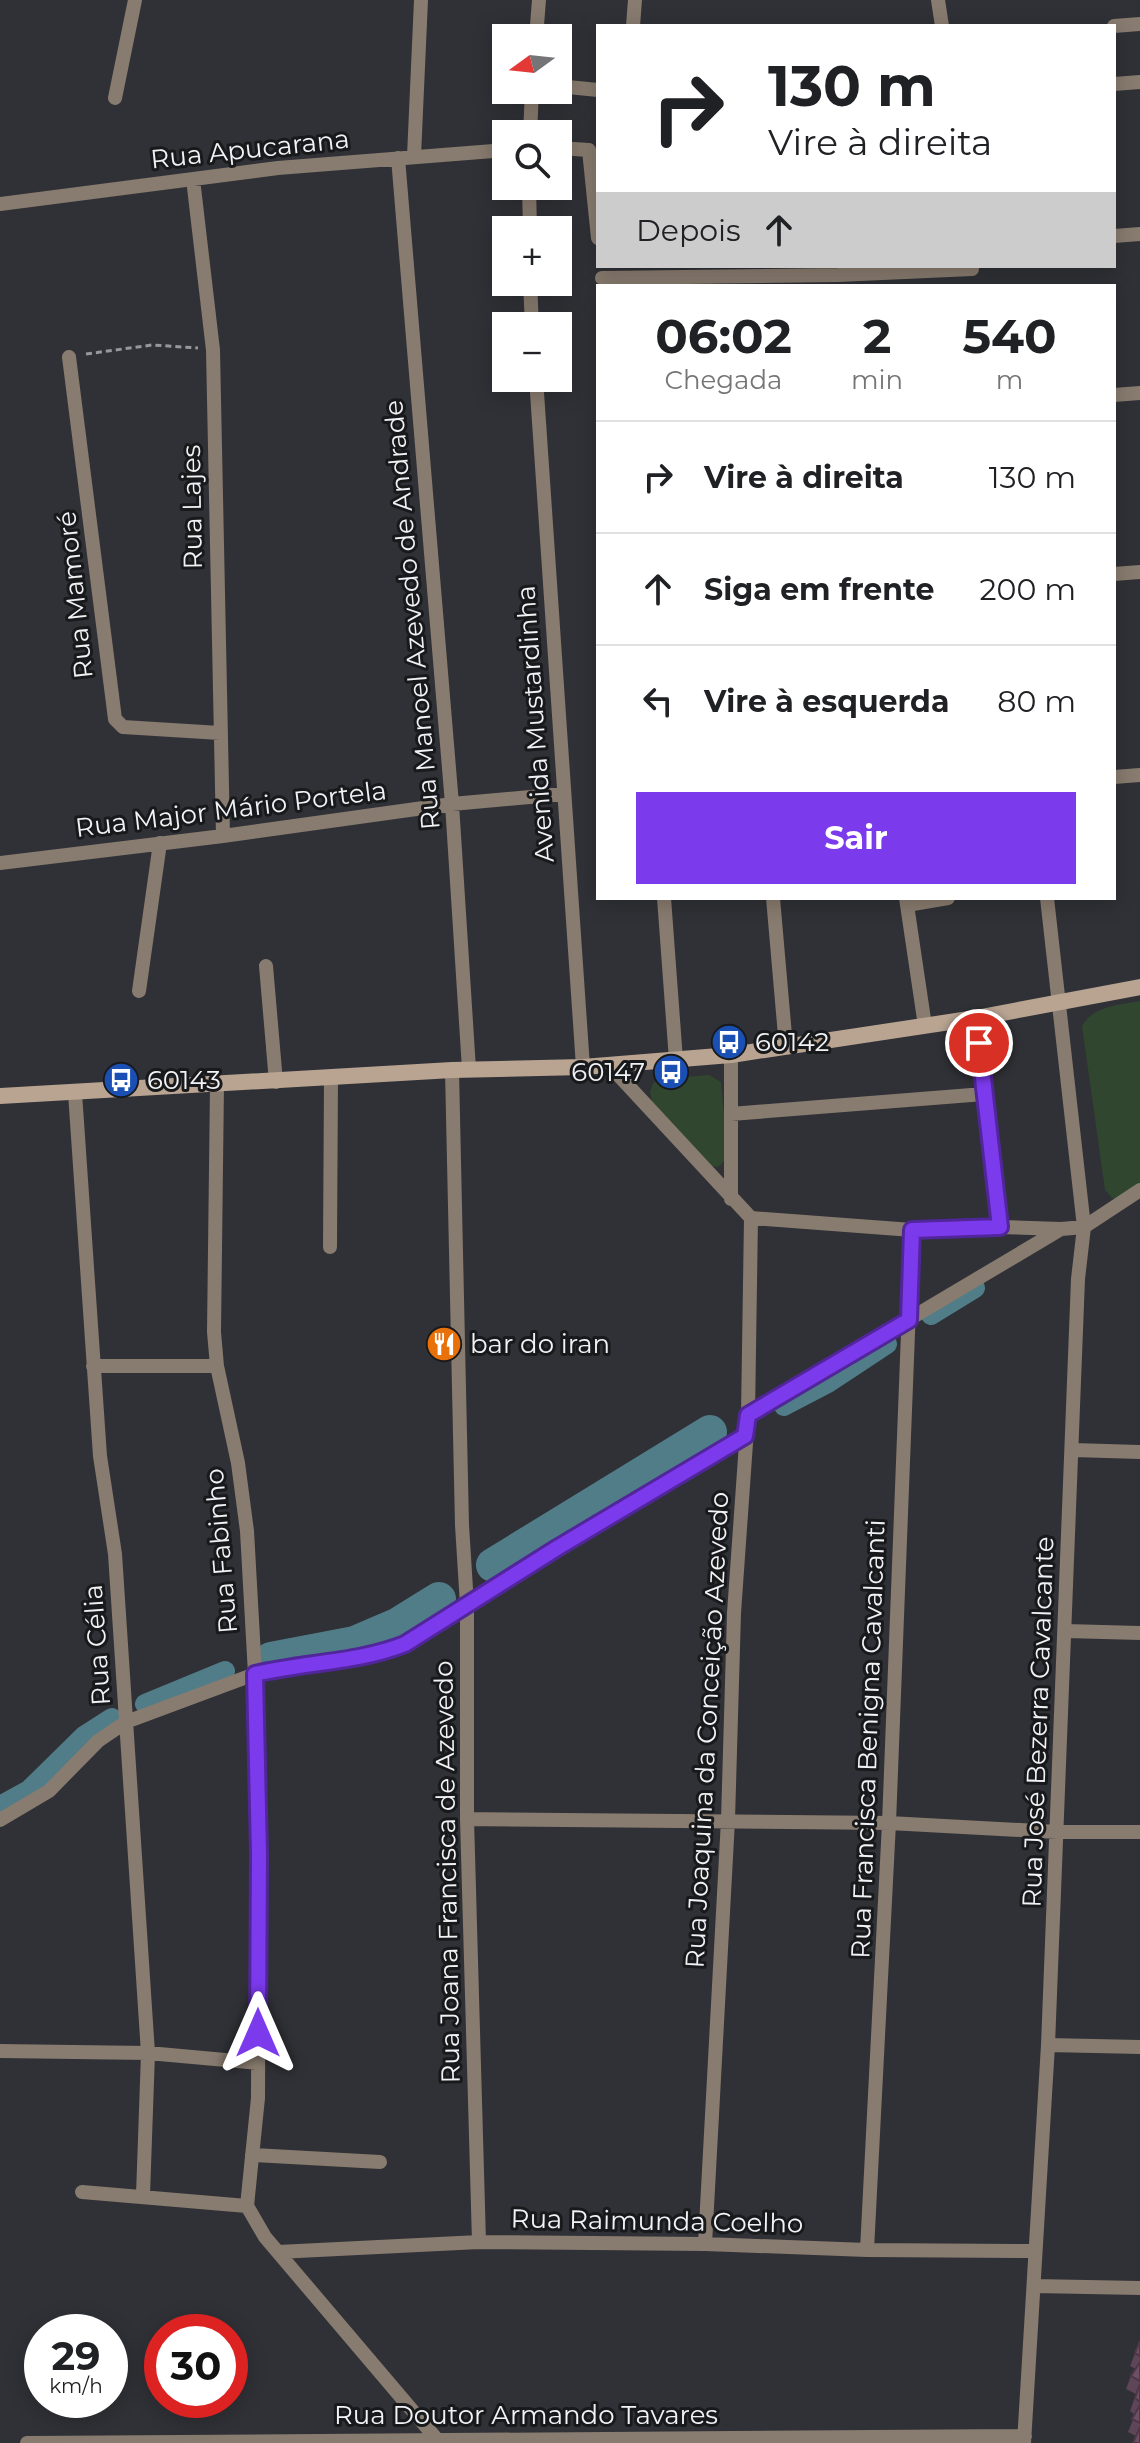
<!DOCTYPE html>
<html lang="pt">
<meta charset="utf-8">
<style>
:root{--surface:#fff;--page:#f2f2f2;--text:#202124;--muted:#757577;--line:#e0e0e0;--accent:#7c3aed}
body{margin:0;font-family:Montserrat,sans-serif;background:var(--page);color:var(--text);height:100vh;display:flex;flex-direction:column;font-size:30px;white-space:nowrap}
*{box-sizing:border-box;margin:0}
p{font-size:26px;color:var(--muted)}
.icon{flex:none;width:44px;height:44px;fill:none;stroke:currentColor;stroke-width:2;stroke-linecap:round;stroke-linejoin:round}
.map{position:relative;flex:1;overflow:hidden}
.details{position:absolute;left:596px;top:284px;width:520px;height:616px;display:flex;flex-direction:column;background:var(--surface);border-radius:0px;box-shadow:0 4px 20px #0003}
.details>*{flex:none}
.hud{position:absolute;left:596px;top:24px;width:520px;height:244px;border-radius:0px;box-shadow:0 4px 20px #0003;background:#fff;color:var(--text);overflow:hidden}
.needle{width:52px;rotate:255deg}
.fabs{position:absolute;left:492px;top:24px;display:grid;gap:16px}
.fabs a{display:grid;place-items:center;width:80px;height:80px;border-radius:0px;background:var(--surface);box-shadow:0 4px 20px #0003;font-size:40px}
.speed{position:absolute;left:24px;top:2314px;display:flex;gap:16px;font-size:40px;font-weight:700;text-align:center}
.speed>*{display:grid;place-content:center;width:104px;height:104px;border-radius:50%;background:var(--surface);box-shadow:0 4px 20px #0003;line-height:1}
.speed small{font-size:20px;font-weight:400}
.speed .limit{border:12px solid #d22;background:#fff;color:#111}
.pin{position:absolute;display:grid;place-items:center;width:68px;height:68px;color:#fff;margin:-34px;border:4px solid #fff;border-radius:50%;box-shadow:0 2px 8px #0007}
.me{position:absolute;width:88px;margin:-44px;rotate:0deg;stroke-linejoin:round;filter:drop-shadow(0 0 6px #0008)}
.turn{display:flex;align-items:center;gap:28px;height:168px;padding:0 40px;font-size:36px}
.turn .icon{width:104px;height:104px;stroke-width:2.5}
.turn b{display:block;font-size:56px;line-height:68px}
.then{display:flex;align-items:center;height:76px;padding:0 40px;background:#0003;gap:16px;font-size:30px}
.eta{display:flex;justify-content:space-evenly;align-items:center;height:136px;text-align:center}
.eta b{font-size:48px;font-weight:700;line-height:56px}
.primary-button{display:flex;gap:16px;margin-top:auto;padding:16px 40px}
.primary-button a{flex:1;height:92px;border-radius:0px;background:var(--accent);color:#fff;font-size:32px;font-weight:700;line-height:92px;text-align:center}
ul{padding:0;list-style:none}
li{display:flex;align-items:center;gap:24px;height:112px;padding:0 40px;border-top:2px solid var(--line)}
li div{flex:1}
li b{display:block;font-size:30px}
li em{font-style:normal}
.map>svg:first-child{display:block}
.green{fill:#30462e}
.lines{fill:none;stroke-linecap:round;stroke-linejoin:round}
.canal{stroke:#517d88;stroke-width:20}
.river{stroke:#517d88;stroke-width:34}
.path{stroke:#96989c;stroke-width:3;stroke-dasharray:6 4;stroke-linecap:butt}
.street{stroke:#887b6f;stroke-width:14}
.secondary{stroke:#b9a492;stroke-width:16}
.wall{fill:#5e4558}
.building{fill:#6d5066;stroke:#4c3847;stroke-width:2}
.route-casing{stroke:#51269a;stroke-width:20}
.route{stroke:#7c3aed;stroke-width:14}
.labels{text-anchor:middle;stroke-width:6;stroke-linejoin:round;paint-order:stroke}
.street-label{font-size:26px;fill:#f1f2f6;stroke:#18191b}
.poi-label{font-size:26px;fill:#f1f2f6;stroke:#18191b;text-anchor:start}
</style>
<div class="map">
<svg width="1140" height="2443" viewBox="0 0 1140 2443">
<rect width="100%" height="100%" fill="#2f3136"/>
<path class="green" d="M1140,1001V1187L1120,1199L1112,1198L1105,1190L1082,1026C1093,1006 1119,1005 1140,1001Z
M709,1075L721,1082L728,1157L718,1167L712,1166L652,1102L650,1092L653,1083L661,1079Z"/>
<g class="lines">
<path class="canal" d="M931,1315L975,1288
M784,1406L828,1383L887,1344
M145,1704L225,1671
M0,1806L29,1790L84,1736L112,1718"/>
<path class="river" d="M493,1565L710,1432
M271,1659L355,1643L397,1625L439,1599"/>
<path class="path" d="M86,354L152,345L198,348"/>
<path class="street" d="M938,0L942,26
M633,26L635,0
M1114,26L1140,24
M536,38L539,0
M1114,84L1140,82
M558,86L598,90
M115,98L135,0
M530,134L532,90
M558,148L589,150L598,238
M414,156L421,0
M398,158L452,804L469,1069
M193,179L213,350L223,836
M529,186L530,230
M0,204L278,168L506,150
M1114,236L1140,234
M602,278L838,275L972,269
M530,282L532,326
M69,357L115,719L123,727L220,733
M536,378L583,1067
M1114,395L1140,393
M1114,574L1140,572
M1114,777L1140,775
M0,863L223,836L452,804L563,794
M664,898L676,1060
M773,898L786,1047
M906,898L925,1026
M907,905L948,898
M266,966L276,1082
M139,991L160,843
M976,1018L1000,1227
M731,1055V1199
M609,1065L751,1218
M452,1070L462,1525L467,1605V1819L479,2242
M217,1085L214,1332L217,1366L238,1463L247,1531L255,1674L259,1854L258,2098L247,2206
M75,1093L100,1456L115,1554L148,2053L143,2195
M731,1114L984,1094
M751,1218L912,1230L1000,1227L1061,1229
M330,1247L331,1079
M93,1366H217
M748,1415L1061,1229L1084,1227L1140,1190
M1073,1450L1140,1452
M1066,1631L1140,1633
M467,1819L889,1823L1057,1832H1140
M0,1820L49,1791L98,1741L126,1722L255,1674L353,1659L381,1654L405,1644L745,1436
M1048,2045L1140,2047
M0,2051L148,2053L258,2063
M252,2155L380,2162
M82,2192L247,2206
M247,2206L265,2237L440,2443
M705,2244L728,1820L734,1613L748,1415L751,1218
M867,2250L889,1823L912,1230
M278,2252L479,2242L705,2244L867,2250L1035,2251
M1034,2286L1140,2288
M27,2443L1025,2436
M1024,2443L1048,2045L1078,1279L1084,1227L1047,898"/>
<path class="secondary" d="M0,1096L452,1070L583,1067L731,1055L976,1018L1140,987"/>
</g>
<path class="wall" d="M1140,2341V2443L1136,2436L1128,2432L1135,2415L1130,2411L1136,2394L1126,2389L1131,2376L1136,2369L1130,2366Z"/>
<path class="building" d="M1140,2341V2356L1135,2353Z
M1140,2362V2381L1131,2376Z
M1140,2384V2402L1135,2398Z
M1140,2405V2423L1132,2419Z
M1140,2427V2443H1133Z"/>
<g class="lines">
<defs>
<path id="route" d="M258,2033L259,1854L255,1674C305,1662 357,1663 405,1644L557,1548L745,1436L748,1415L909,1320L912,1230L1000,1227L979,1043"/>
</defs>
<use href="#route" class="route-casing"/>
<use href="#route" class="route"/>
</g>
<defs>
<symbol id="bus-disc" viewBox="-11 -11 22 22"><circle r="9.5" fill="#1a4fb4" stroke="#18191b"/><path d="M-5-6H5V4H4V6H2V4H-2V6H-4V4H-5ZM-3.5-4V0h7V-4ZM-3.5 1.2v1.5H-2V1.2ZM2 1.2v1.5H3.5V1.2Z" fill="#fff"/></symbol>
<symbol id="restaurant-disc" viewBox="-11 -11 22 22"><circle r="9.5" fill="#e8710a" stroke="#18191b"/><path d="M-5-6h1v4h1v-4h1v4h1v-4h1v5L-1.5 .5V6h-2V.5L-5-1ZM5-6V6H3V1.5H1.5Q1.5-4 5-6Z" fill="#fff"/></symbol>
</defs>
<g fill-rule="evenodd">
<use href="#bus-disc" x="709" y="1022" width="40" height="40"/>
<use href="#bus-disc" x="651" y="1052" width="40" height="40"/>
<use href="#bus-disc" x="101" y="1060" width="40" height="40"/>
<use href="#restaurant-disc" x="424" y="1324" width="40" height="40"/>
</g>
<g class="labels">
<g class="street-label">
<text transform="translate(250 149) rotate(-6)" y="9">Rua Apucarana</text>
<text transform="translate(192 507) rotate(-91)" y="9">Rua Lajes</text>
<text transform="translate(75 595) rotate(-96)" y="9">Rua Mamoré</text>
<text transform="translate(412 615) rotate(-95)" y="9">Rua Manoel Azevedo de Andrade</text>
<text transform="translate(535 724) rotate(-94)" y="9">Avenida Mustardinha</text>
<text transform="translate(231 809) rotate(-7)" y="9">Rua Major Mário Portela</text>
<text transform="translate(221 1551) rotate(-95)" y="9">Rua Fabinho</text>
<text transform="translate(97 1645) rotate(-94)" y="9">Rua Célia</text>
<text transform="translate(1038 1722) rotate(-88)" y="9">Rua José Bezerra Cavalcante</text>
<text transform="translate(707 1730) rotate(-87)" y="9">Rua Joaquina da Conceição Azevedo</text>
<text transform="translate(868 1739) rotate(-88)" y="9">Rua Francisca Benigna Cavalcanti</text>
<text transform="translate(447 1872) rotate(-91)" y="9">Rua Joana Francisca de Azevedo</text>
<text transform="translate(657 2221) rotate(1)" y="9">Rua Raimunda Coelho</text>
<text x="526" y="2424">Rua Doutor Armando Tavares</text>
</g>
<g class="poi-label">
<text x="755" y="1051">60142</text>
<text x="645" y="1081" text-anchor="end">60147</text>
<text x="147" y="1089">60143</text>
<text x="470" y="1353">bar do iran</text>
</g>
</g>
</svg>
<div class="fabs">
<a><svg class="needle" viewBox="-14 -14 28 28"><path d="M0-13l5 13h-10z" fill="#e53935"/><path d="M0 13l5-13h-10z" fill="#757577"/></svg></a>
<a><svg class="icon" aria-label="search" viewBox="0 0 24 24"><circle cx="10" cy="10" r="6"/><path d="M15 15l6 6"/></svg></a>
<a>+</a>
<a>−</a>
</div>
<div class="speed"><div>29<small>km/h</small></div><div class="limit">30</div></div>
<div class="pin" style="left:979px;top:1043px;background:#d93025"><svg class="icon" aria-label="arrive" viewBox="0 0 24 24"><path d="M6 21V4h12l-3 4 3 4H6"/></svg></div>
<svg class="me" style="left:258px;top:2033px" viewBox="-20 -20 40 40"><path d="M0-17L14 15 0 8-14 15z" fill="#7c3aed" stroke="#fff" stroke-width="4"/></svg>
<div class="hud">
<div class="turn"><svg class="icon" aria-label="right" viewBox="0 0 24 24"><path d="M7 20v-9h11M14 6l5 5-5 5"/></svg><div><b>130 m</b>Vire à direita</div></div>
<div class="then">Depois<svg class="icon" aria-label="ahead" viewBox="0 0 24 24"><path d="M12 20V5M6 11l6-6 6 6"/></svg></div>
</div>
<section class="details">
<div class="eta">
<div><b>06:02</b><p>Chegada</p></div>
<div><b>2</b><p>min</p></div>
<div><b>540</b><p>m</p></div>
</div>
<ul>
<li><svg class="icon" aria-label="right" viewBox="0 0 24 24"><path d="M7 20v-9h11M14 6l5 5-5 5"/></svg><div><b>Vire à direita</b></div><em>130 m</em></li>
<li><svg class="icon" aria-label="ahead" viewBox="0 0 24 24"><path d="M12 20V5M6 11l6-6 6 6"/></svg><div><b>Siga em frente</b></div><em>200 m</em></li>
<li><svg class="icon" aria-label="left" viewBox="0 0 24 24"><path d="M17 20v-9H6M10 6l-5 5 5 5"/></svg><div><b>Vire à esquerda</b></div><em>80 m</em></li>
</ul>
<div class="primary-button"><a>Sair</a></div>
</section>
</div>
